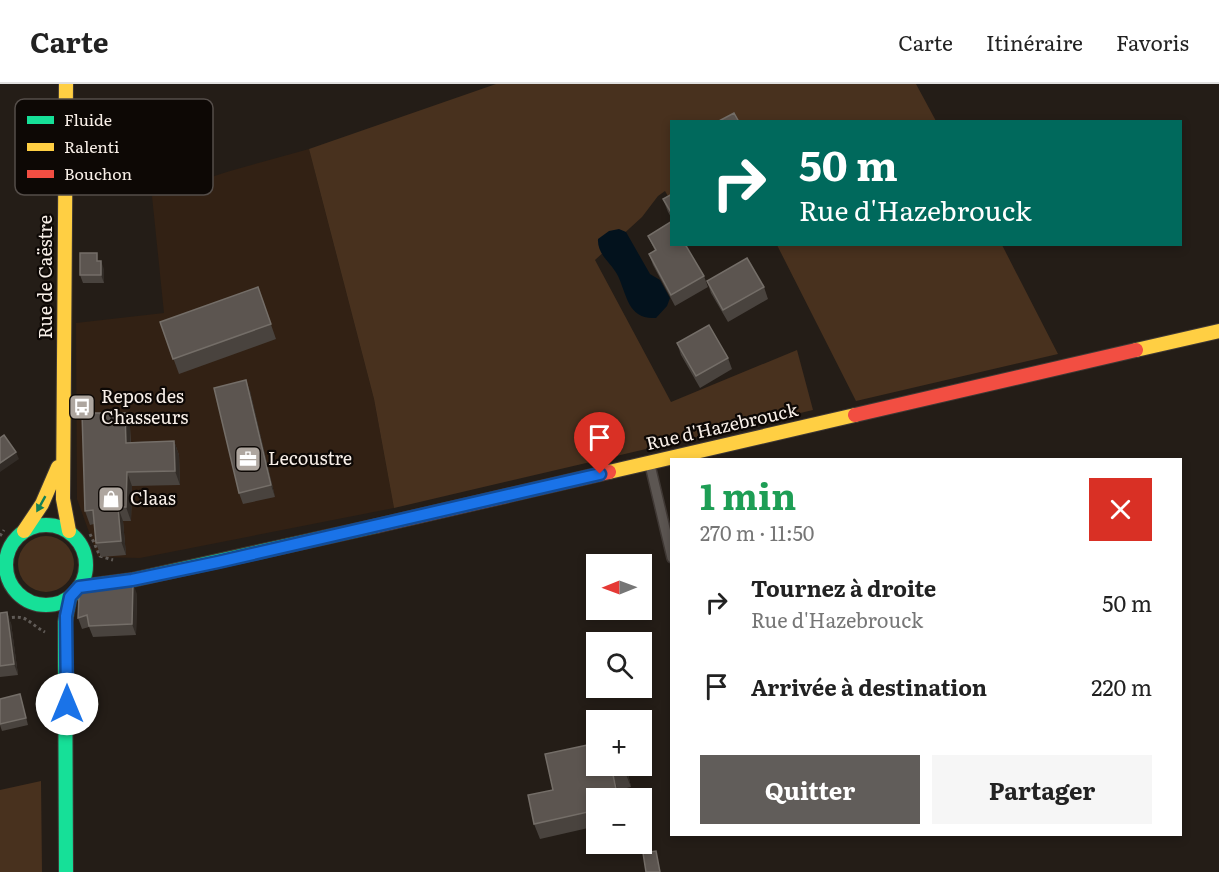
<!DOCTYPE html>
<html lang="fr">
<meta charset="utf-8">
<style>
:root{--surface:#fff;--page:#f6f6f6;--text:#222;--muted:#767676;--line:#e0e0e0;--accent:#615d5a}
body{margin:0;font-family:Literata,serif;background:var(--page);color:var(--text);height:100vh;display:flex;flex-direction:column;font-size:22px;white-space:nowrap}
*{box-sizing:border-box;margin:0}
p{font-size:20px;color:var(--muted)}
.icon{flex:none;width:33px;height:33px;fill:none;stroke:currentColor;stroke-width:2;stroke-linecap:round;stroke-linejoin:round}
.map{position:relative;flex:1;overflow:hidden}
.sheet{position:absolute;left:670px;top:374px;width:512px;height:378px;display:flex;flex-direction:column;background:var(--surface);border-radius:0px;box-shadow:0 3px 9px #0003}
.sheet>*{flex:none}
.guide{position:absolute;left:670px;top:36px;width:512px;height:126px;border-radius:0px;box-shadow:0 3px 9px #0003;background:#00695c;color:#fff;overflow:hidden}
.needle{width:39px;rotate:269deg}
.controls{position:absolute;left:586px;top:470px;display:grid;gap:12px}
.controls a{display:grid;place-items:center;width:66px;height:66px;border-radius:0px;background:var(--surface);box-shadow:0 3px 9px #0003;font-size:30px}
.pin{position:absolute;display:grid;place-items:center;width:51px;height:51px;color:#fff;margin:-62px -26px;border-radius:50% 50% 50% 0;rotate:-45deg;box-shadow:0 0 6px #0007}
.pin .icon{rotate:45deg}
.me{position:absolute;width:66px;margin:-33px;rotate:0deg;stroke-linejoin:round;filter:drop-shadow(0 0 4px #0008)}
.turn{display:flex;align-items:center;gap:21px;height:126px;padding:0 30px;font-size:27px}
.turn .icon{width:78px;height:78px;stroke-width:2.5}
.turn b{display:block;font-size:42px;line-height:51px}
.round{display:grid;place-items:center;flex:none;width:63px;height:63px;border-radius:0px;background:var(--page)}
.overview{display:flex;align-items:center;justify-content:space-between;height:102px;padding:0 30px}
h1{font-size:36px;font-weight:700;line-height:45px;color:#1e9e55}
.cta{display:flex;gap:12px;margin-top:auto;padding:12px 30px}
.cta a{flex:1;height:69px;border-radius:0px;background:var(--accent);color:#fff;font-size:24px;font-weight:700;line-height:69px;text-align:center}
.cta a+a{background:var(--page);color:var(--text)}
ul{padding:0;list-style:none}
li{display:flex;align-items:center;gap:18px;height:84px;padding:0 30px}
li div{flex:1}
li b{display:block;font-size:22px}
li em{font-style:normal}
header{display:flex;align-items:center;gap:36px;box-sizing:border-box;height:84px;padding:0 30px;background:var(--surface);border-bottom:2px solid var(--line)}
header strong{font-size:28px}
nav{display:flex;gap:33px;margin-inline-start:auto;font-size:21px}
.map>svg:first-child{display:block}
.built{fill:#322114}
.green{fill:#48311e}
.water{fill:#03121d}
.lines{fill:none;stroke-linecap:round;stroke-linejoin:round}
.lane-casing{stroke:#403935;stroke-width:12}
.fast-casing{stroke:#403935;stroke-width:16}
.slow-casing{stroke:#403935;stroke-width:16}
.jam-casing{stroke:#403935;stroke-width:16}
.path{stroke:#605b57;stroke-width:3;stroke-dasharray:3 3;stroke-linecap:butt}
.lane{stroke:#5c5652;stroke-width:9}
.fast{stroke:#16e098;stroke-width:14}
.slow{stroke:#ffcf43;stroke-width:14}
.jam{stroke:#f24e42;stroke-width:14}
.wall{fill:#49433e}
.shaded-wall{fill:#322c27}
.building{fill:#5c5550;stroke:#746e68;stroke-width:1.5}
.oneway{fill:#127f56}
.route-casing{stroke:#114b97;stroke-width:15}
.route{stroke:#1a73e8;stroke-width:10}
.labels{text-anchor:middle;stroke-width:4.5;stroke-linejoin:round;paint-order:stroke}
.street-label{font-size:18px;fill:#f8efe8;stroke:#0d0805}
.poi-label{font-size:18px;fill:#f8efe8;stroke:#0d0805;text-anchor:start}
.key{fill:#0d0805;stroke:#544d49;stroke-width:1.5}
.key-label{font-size:16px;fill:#f8efe8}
</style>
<header>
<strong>Carte</strong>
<nav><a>Carte</a><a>Itinéraire</a><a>Favoris</a></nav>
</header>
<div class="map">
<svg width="1219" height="788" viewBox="0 0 1219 788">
<rect width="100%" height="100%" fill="#241d17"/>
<path class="built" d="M309,65L374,315L394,424L140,474L98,473L77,415L76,239L164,229L152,112L230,87Z"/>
<path class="green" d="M496,0H916L936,37L672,38V119L665,107L658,112L642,133L595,176L671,318L797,266L813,326L394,424L374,315L309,65Z
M777,161H1002L1058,270L856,317Z
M18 480a28 28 0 1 1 56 0a28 28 0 1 1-56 0Z
M41,697L42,788H0V706Z"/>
<path class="water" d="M619,145L626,148L650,190L660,196L670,214L667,222L656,234C628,236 627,211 618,192C611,178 597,171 598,155L609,147Z"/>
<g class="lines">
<defs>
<path id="lane" d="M650,381L672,474"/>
<path id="fast" d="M6 481a40 40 0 1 1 80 0a40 40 0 1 1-80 0Z
M79,503L132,496L376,442
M66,788L65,538L70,513"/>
<path id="slow" d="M66,0L63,415L69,447
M1136,266L1219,247
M609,388L855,331
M24,447L42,420L58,383"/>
<path id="jam" d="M855,331L1136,266
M376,442L609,388"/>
</defs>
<use href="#lane" class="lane-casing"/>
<use href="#fast" class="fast-casing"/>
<use href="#slow" class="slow-casing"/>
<use href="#jam" class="jam-casing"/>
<path class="path" d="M90,450L100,472L113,476
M0,452L4,446
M0,536C28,528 26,538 45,548"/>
<use href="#lane" class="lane"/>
<use href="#fast" class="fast"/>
<use href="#slow" class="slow"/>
<use href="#jam" class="jam"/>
</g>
<path class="wall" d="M672,110V135L668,128L663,115Z
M648,152L672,160H689L686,162L704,192L708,203L675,222L653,181L649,170L655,167Z
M104,185V199H83L80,191Z
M707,197L764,203L768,215L728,238L711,209Z
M258,203L276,255L179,290L160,238Z
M677,259L728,274L732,285L700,304L681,271Z
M250,307L275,413L243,420L239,409Z
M125,329L130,343L131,358L174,357L179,371L180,401L132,402L131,437H123L126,471L101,473L96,459L94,440L90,441L85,427Z
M137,510L136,551L93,553L89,543L82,545L78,534Z
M0,529L11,539L18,591L0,593Z
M0,615L22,617L28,641L2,647L0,641Z
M597,681H626L631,703L618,706L597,714V742L540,755L534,740L553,706Z"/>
<path class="shaded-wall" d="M101,177L104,185V199L101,191Z
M246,296L250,307L275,413L271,401Z
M125,329L130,343L131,373L126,359Z
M174,357L179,371L180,401L175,387Z
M16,368L19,375L0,388V379Z
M127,388L132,402L131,437L126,423Z
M118,423L123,437L126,471L121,457Z
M133,499L137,510L136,551L132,540Z
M7,528L11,539L18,591L14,580Z
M624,681H626L631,703L625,688Z
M613,691L618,706L620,714H618Z"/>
<path class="building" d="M734,29L739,38H717Z
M672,110V130L663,115Z
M672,137V160H685L704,192L671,211L649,170L656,166L648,152Z
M80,169H97V177H101V191H80Z
M747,174L764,203L723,226L707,197Z
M258,203L271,240L173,275L160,238Z
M709,241L728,274L696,292L677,259Z
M246,296L271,401L239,409L214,304Z
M82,329H125L126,359L174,357L175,387L127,388L126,423H118L121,457L96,459L93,426L85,427Z
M4,351L16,368L0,379V354Z
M133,499L132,540L89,542L87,531L78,534L79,512L82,509Z
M7,528L14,580L0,582V529Z
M20,610L26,634L0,640V615Z
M597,659V681H624L625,688L613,691L618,714H597V726L534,740L528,711L553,706L545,670Z
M656,767L660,788H646L643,769Z"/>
<defs><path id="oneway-solid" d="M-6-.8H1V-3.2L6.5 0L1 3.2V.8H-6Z" transform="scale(1.5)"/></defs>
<use class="oneway" href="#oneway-solid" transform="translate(41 420) rotate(119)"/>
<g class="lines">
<defs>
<path id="route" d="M67,620L66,532L70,513L79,503L132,496L218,478L600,390"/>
</defs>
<use href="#route" class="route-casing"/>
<use href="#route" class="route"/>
</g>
<defs>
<symbol id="bus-square" viewBox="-11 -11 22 22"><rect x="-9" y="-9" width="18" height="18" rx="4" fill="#aea69f" stroke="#0d0805"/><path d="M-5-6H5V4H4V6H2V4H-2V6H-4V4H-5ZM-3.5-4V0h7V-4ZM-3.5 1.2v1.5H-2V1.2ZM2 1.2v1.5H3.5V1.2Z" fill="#fff"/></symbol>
<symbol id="office-square" viewBox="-11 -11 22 22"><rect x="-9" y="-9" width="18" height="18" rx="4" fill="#aea69f" stroke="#0d0805"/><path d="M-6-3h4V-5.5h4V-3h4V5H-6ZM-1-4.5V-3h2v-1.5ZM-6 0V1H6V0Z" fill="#fff"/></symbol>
<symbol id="shop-square" viewBox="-11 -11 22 22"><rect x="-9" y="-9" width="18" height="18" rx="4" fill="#aea69f" stroke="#0d0805"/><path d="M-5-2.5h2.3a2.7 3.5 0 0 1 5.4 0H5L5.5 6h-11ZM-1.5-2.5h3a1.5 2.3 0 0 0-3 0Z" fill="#fff"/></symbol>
</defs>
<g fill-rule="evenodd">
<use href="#bus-square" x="67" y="308" width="30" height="30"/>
<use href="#office-square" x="233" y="360" width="30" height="30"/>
<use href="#shop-square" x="96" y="400" width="30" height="30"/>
</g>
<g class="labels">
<g class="street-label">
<text transform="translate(46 193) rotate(-90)" y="6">Rue de Caëstre</text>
<text transform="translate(722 343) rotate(-13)" y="6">Rue d'Hazebrouck</text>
</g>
<g class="poi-label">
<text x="101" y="319">Repos des<tspan x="101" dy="21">Chasseurs</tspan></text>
<text x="268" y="381">Lecoustre</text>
<text x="130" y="421">Claas</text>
</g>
</g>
<rect x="15" y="15" width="198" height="96" rx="9" class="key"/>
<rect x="27" y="32" width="27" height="8" fill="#16e098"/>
<rect x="27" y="59" width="27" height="8" fill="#ffcf43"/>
<rect x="27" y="86" width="27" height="8" fill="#f24e42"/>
<g class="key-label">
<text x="64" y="42">Fluide</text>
<text x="64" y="69">Ralenti</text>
<text x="64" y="96">Bouchon</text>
</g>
</svg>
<div class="controls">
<a><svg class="needle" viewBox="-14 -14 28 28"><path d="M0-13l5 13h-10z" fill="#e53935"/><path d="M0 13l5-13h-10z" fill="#767676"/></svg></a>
<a><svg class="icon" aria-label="search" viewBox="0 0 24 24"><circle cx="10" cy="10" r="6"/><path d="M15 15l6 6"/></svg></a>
<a>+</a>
<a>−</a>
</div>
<div class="pin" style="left:600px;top:390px;background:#d93025"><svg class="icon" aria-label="arrive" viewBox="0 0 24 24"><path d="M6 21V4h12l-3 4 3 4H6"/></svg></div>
<svg class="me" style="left:67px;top:620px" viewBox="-20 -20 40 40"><circle r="19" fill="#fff"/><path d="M0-13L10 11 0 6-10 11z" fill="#1a73e8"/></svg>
<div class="guide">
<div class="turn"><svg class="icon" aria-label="right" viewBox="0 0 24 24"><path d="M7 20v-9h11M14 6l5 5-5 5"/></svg><div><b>50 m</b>Rue d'Hazebrouck</div></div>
</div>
<section class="sheet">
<div class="overview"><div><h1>1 min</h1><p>270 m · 11:50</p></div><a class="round" style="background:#d93025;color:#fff"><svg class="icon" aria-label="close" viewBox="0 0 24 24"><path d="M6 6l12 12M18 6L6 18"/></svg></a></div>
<ul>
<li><svg class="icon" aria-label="right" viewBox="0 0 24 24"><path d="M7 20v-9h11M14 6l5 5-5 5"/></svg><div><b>Tournez à droite</b><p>Rue d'Hazebrouck</p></div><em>50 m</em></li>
<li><svg class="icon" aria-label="arrive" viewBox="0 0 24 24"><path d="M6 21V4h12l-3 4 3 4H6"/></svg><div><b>Arrivée à destination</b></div><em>220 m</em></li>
</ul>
<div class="cta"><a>Quitter</a><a>Partager</a></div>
</section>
</div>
